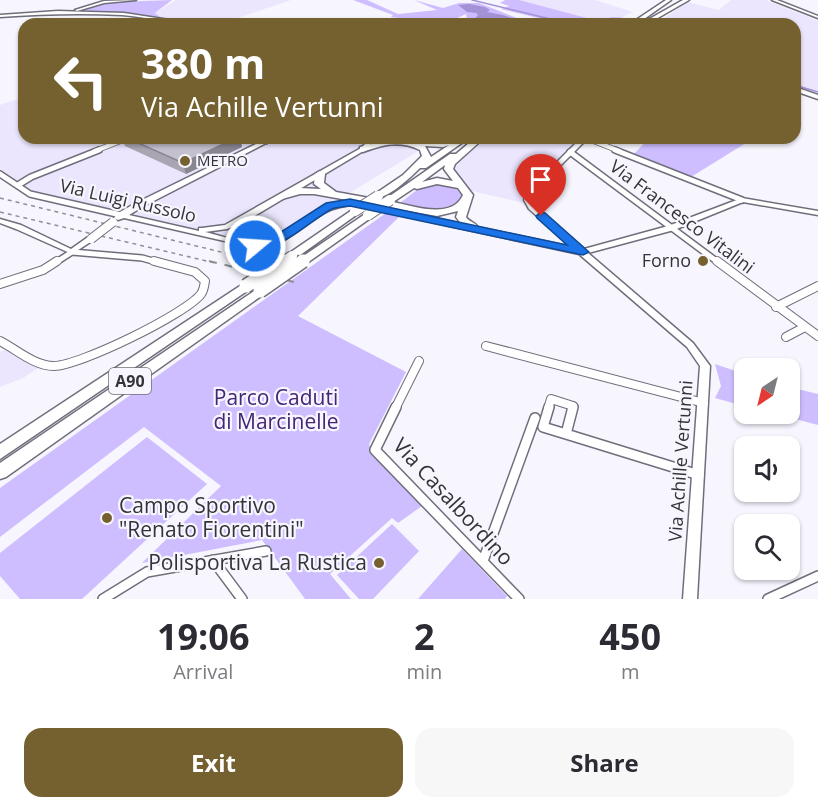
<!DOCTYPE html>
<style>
:root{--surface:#fff;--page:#f7f7f7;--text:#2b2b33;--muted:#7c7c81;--accent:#756030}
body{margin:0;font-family:"Open Sans",sans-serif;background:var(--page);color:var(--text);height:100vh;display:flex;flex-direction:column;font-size:22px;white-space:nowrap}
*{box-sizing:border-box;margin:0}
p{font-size:20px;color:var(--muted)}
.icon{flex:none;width:33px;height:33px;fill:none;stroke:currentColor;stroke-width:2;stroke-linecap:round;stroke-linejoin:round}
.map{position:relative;height:599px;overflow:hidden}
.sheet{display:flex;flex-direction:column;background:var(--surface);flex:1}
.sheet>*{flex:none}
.top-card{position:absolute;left:18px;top:18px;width:783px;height:126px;border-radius:18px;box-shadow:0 2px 4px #0004;background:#756030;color:#fff;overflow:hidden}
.needle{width:39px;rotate:215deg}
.tools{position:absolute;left:734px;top:358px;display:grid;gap:12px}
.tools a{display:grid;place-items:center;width:66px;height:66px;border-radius:12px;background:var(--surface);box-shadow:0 2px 4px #0004;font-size:30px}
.pin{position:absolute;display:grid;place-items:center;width:51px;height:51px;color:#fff;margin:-62px -26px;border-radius:50% 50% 50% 0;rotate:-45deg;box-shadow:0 0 6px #0007}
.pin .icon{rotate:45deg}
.me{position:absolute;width:66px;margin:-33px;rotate:72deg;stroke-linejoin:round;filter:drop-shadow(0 0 4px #0008)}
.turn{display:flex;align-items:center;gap:21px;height:126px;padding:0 24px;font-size:27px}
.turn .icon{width:78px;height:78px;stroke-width:2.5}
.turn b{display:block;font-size:42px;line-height:51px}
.eta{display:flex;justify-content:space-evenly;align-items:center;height:102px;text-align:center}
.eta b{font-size:36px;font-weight:700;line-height:42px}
.action{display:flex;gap:12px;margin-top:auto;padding:12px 24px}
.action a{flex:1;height:69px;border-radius:18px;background:var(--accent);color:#fff;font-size:24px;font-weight:700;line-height:69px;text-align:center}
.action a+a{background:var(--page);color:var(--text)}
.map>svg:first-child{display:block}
.built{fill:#ebe6fd}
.green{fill:#cfbeff}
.water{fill:#a592d6}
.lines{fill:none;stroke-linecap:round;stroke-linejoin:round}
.stream{stroke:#a592d6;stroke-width:1.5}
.street-far3-casing{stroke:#716e7b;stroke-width:6}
.street-far2-casing{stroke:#716e7b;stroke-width:8}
.street-far1-casing{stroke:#716e7b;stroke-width:10}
.street-casing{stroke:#716e7b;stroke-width:12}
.secondary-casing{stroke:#716e7b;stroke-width:3}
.highway-casing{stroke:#716e7b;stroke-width:3}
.street-far3{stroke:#fff;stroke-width:4.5}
.street-far2{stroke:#fff;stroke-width:5}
.street-far1{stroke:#fff;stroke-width:8}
.street{stroke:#fff;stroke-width:9}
.secondary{fill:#fff;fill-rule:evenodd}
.highway{fill:#fff;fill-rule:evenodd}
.rail-far1{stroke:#908f96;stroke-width:1.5;stroke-dasharray:4 4;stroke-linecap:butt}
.rail{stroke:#908f96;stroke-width:2;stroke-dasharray:8 8;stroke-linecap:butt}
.secondary-bridge-casing{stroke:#716e7b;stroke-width:10;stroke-linecap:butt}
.highway-bridge-far1-casing{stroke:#716e7b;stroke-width:12;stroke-linecap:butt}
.highway-bridge-casing{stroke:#716e7b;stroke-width:16;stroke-linecap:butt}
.secondary-bridge{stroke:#fff;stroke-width:8}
.highway-bridge-far1{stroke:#fff;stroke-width:10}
.highway-bridge{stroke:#fff;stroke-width:13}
.wall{fill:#a9a5b2}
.shaded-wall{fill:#898691}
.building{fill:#c4c0cf;stroke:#898691;stroke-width:1.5}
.route{fill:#1a73e8;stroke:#114b97;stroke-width:1.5}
.poi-dot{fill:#756030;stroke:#f7f5fe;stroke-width:2}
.labels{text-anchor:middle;stroke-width:4.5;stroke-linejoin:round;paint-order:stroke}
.far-poi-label{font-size:15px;fill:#343339;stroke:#f7f5fe;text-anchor:start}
.shield{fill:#f7f5fe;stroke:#6e6d74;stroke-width:1.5}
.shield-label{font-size:16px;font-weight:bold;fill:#343339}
.street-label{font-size:18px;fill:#343339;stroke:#f7f5fe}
.poi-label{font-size:18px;fill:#343339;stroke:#f7f5fe;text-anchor:end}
.near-park-label{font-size:21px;fill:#442576;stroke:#f7f5fe}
.near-street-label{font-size:21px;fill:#343339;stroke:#f7f5fe}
.near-poi-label{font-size:21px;fill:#343339;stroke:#f7f5fe;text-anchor:start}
</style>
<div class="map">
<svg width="818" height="599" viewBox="0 0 818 599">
<rect width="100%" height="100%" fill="#f7f5fe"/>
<path class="built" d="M176,0H291L220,24H202L160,17L155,13Z
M523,0H595L633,12L620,18L612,17L598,21L518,1Z
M731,0H766L818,21V95L795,87V24H656L687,2L719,10Z
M24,97V138H382L420,150L274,239L257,243L33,191L18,182L0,168V105Z
M489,138H580L523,194L524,203L472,191L452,172L453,165Z
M5,349L40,367L23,378L0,387V352Z"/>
<path class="green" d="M172,0L155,13L160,17L78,11L112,2Z
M353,0H367L398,14L437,10L414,0L443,8L459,3H479L532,24H474L467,20L466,14L446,23H437L391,17L393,15Z
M505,0H519L598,21L612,17L626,18C598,36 532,16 501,9L509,6L500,3Z
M649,138H754L691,177L634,154Z
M431,183L455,186L461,190L463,199C443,214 423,207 400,203L422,186Z
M386,213L400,216L298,316L406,372L369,444L373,456L422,506L398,523L392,518L330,574L351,599H305L262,540L142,563L221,486L144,427L0,537V488Z
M715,364L744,374V406L715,398L721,386Z
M789,387L818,394V425L776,414H789Z
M147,437L207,484L82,599H20L0,576V553Z
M392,524L419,551L373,599H359L337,575Z
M462,549L507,596L505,599H418Z"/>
<path class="water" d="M469,4L485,7L490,10L487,12L503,15L529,24H489L474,20L478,15L476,13L467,12L458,5Z"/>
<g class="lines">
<path class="stream" d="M472,0L571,24
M795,85L818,92"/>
<defs>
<path id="street-far3" d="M256,138L266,142
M586,138L619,151
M95,151L128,138"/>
<path id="street-far2" d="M615,150L742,200
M570,152L719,263
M0,174L30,194L121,215
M18,185L31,177L99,150
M55,263L72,252L142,258L160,263"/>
<path id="street-far1" d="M717,261L818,336
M0,284L43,270L57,261
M776,307L818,286
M786,337L805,327
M0,341C16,349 34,366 54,366C79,366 186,314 201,294C204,290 204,286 205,281L195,272L154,261
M486,346L704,403
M395,409L419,361
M548,409L551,399L573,406L572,409"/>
<path id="street" d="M396,407L375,450L519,599
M549,407L543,427L566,434
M566,434L699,475
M566,434L573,407
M213,560L242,599
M483,561L535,418
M103,599L147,572L266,551
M768,599L818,576"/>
<path id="secondary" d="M136,0L104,3L77,11L75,10L104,1Z
M772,0H777L818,16V18Z
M58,11L124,13L196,24C171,24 147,17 122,15C81,13 41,14 0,17V15Z
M795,87L818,95V99L795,91Z
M268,138H276L144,206L129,215L199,231V228H202L225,225L361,148L367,142V138H373V142L365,150L241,224L227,229L205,232C218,235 243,243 255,244C282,244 302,216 325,206C335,202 343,201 353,201L572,247L529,209L524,200L531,188L581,138H588L536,190L532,200L535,206L584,249L668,226L742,198L818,211V215L743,202L674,230L588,253L693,343L710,366L697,599H683L700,366L687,347L579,254L353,205C320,207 309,227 282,241C273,245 265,247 255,248L124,218L118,220L114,218L118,213L138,202Z
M0,219L21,225L71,249L88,237H94L95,239L72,254L16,229L0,223Z"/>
<path id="highway" d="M666,0H671L637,24H630Z
M683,0H689L649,23L644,22Z
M453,138H469L426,168H420C411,177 388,199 375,198V194L403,175L422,156L420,150C399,140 383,145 363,152L360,151V147L393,139L442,141ZM449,145L431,157L425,146L443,147Z
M475,138H484L455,164L453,169L473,195L466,217C469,222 475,222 478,227L477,229C467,232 461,224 456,217L458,211L437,216L314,194H300L282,199L277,196L299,188L321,189L314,184L315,174L320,171L325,174L324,183L336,192L386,201L387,198L450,154H456ZM445,165L444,169L453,181L437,178L422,182ZM437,184L458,188L463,195C452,220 413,206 393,202L414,188L417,189Z
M355,208L359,209V213L296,258H288L287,256L288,254Z
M368,212L373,215L372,217L307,263H299L297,261L299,259Z
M246,282L250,283L252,286L250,289L0,459V444Z
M260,287L264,288L266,291L264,294L6,477L0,479V463Z"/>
</defs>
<use href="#street-far3" class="street-far3-casing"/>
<use href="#street-far2" class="street-far2-casing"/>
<use href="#street-far1" class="street-far1-casing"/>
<use href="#street" class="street-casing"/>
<use href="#secondary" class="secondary-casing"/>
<use href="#highway" class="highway-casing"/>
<use href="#street-far3" class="street-far3"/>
<use href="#street-far2" class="street-far2"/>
<use href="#street-far1" class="street-far1"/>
<use href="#street" class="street"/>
<use href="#secondary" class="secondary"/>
<use href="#highway" class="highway"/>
<path class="rail-far1" d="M0,198L266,263
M0,212L215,263"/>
<path class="rail" d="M209,261L294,282
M260,261L305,272"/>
<defs>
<path id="secondary-bridge" d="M91,239L113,222"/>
<path id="highway-bridge-far1" d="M355,211L378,196
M368,215L390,200
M282,263L292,256
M301,263L303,261"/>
<path id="highway-bridge" d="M246,286L284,261
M260,291L303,261"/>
</defs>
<use href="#secondary-bridge" class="secondary-bridge-casing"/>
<use href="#highway-bridge-far1" class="highway-bridge-far1-casing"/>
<use href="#highway-bridge" class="highway-bridge-casing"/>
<use href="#secondary-bridge" class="secondary-bridge"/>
<use href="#highway-bridge-far1" class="highway-bridge-far1"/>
<use href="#highway-bridge" class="highway-bridge"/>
</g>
<path class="wall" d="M122,138H240L242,147L186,174L125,146Z"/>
<path class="shaded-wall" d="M236,138H240L242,147L186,174L183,163Z"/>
<path class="building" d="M127,138H236L183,163Z"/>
<path class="route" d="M350,199L567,245L537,218L536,216L541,212L545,213L589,252L583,255L350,206C344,207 337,207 332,209C313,218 268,262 249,246L251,243L267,241L326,203Z"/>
<g class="poi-dot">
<circle cx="185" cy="161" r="6"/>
<circle cx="703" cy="261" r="6"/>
<circle cx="107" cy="518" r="6"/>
<circle cx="379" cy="563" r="6"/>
</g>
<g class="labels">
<g class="far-poi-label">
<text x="197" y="166">METRO</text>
</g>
<rect class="shield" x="109" y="368" width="42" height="26" rx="4.5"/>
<g class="shield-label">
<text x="130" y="387">A90</text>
</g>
<g class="street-label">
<text transform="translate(128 201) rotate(13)" y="6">Via Luigi Russolo</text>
<text transform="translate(682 217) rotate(37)" y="6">Via Francesco Vitalini</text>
<text transform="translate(681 461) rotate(-86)" y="6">Via Achille Vertunni</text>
</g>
<g class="poi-label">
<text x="691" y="267">Forno</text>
</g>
<g class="near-park-label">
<text x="276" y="405">Parco Caduti<tspan x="276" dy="24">di Marcinelle</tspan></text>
</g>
<g class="near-street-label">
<text transform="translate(453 502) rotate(47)" y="7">Via Casalbordino</text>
</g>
<g class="near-poi-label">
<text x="119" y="513">Campo Sportivo<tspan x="119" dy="24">"Renato Fiorentini"</tspan></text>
<text x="367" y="570" text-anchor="end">Polisportiva La Rustica</text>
</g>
</g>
</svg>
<div class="tools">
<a><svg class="needle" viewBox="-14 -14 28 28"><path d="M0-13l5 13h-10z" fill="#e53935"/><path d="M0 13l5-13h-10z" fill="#7c7c81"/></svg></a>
<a><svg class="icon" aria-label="sound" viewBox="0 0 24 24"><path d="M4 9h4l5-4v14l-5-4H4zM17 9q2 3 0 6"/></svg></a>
<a><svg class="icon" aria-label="search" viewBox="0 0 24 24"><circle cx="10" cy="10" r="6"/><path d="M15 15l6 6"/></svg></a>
</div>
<div class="pin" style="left:541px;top:216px;background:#d93025"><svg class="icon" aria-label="arrive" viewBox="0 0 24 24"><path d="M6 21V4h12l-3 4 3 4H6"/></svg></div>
<svg class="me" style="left:255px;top:246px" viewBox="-20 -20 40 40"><circle r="17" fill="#1a73e8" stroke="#fff" stroke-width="3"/><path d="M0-11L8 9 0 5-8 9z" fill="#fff"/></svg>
<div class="top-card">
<div class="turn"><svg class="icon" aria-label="left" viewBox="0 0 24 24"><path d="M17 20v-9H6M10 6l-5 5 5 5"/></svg><div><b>380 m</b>Via Achille Vertunni</div></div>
</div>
</div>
<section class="sheet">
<div class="eta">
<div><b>19:06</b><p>Arrival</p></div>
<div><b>2</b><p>min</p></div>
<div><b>450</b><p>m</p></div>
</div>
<div class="action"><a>Exit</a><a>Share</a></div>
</section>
